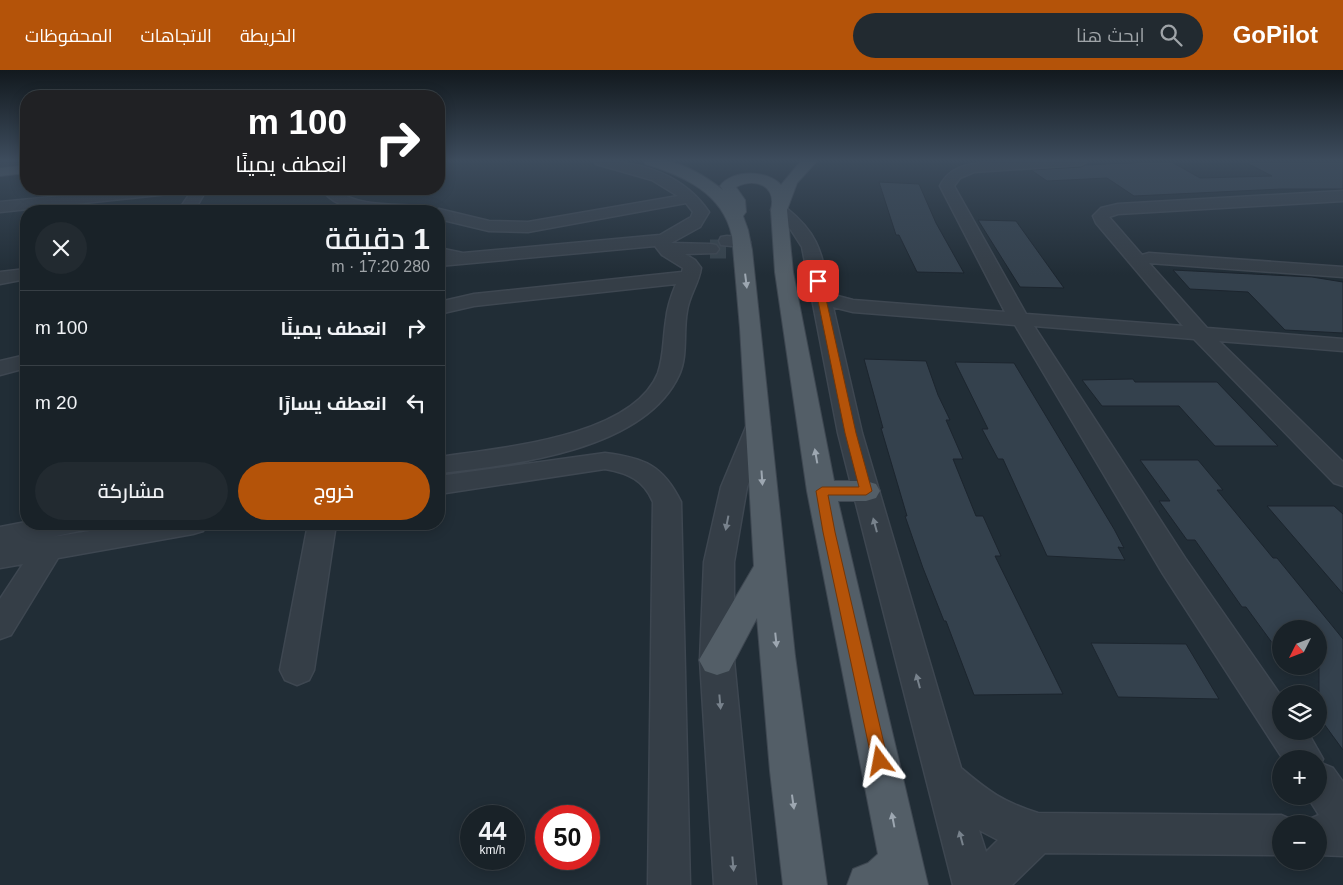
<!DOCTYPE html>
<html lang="ar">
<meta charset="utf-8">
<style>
:root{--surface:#192228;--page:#222a30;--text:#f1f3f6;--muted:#9fa4a8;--line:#373f45;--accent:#b45309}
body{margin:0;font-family:Arial,Cairo,sans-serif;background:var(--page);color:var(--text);direction:rtl;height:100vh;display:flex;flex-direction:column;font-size:19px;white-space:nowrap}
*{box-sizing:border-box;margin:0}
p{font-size:16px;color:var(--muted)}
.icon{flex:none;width:28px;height:28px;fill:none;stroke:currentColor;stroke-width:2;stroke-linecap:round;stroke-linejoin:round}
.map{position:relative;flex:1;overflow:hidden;direction:ltr}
.drawer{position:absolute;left:20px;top:135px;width:425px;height:325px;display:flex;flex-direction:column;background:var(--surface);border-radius:20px;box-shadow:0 2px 12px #0003,0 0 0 1px var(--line);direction:rtl}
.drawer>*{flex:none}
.top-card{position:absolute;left:20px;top:20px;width:425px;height:105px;border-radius:20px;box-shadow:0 2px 12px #0003,0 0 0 1px var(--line);direction:rtl;background:#202124;color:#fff;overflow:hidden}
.needle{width:32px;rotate:228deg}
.tools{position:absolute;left:1272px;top:550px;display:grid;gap:10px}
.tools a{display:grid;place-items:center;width:55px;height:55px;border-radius:50%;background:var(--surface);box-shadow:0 2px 12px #0003,0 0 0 1px var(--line);font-size:25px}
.speed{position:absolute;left:460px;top:735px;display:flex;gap:10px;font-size:25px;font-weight:700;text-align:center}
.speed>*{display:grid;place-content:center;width:65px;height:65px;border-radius:50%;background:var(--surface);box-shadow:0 2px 12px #0003,0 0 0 1px var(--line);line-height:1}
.speed small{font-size:12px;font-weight:400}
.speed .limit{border:8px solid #d22;background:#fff;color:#111}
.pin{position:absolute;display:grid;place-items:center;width:42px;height:42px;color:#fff;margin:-21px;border-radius:10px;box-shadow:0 2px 8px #0006}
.me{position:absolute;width:55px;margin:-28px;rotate:347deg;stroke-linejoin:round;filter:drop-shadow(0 0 4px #0008)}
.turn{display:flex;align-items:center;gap:18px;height:105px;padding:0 15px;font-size:22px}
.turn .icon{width:65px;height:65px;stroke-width:2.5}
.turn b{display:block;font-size:35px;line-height:42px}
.round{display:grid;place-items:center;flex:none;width:52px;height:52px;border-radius:26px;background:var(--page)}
.summary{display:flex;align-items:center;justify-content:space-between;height:85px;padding:0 15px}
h1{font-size:30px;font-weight:600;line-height:38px}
.primary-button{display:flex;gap:10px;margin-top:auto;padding:10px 15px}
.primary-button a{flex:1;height:58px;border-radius:30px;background:var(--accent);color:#fff;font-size:20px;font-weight:600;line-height:58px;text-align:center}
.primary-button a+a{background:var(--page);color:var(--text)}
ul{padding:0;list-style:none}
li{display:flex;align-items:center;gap:15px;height:75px;padding:0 15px;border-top:1px solid var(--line)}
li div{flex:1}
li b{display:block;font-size:19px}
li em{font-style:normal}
header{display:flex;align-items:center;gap:30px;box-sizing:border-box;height:70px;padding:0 25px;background:var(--accent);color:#fff}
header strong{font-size:24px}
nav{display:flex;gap:28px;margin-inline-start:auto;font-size:18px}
.search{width:350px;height:45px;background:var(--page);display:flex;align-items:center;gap:12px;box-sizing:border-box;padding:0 18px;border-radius:28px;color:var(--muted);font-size:19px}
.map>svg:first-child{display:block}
.building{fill:#34414d;stroke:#1c252e}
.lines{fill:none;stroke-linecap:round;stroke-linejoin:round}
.minor-tunnel-far1{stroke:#36424b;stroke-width:16;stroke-dasharray:16 8;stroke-linecap:butt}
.minor-tunnel{stroke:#36424b;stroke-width:19;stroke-dasharray:19 9;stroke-linecap:butt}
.minor-casing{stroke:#3e4751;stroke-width:3}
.major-casing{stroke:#3e4751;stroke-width:2}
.minor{fill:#353e47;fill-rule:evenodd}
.major{fill:#535e67;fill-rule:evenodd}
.oneway{fill:#9da7b1}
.oneway2{fill:#78828c}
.route{fill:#b45309;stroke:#753606}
</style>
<header>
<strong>GoPilot</strong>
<div class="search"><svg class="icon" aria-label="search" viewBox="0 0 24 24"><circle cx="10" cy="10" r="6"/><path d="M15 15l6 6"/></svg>ابحث هنا</div>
<nav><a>الخريطة</a><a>الاتجاهات</a><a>المحفوظات</a></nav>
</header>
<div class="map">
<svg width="1343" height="815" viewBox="0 0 1343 815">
<rect width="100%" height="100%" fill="#212d36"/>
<path class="building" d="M1170,91L1200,108L1272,106L1243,91H1343V119H1281L1134,126L1107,108L1047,111L1031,100L1081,97L1085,95Z
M879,112L919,114L936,153L964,203L917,202L899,165H896Z
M978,150L1016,151L1064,218L1020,217Z
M1173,200L1312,207L1343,212V263L1285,260L1248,222L1190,219Z
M864,289L926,291L938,325L950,350H946L963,389H953L976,446H983L1001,486H995L1063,624L974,625L946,551H944L923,498L905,446H907L881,358H883Z
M955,292L1014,293L1114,459L1124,478L1118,477L1125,490L1047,486L1003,389H998L982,359H988Z
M1133,309L1135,312H1217L1278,376H1215L1179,336H1102L1082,310Z
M1140,390H1198L1223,420H1217L1273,488H1277L1343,569V680L1319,647V559H1281V585L1246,537H1242L1195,470H1187L1159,431H1170Z
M1267,436H1334L1343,444V524Z
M1091,573L1186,574L1219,629L1118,627Z"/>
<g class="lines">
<path class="minor-tunnel-far1" d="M710,179H726"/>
<path class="minor-tunnel" d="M710,179H726"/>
<defs>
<path id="minor" d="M0,91H26V92L20,95L0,97Z
M594,91C640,91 682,103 709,142L700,157L671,173L710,174L716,175L719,179L716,183L685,184L695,190L701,198C699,213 689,226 687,241C683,262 688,286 679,305C644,381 512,395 439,403V387C498,378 632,368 658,303C664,286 663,268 666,250C667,238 671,226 676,214L474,236L439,244V232L474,224L682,202L683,198L662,185L655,176L439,196V178L463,183L660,165L691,147L693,142L686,133L528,162L489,161L439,149V141H433L439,139L489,151L528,152L678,126L652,110L596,94Z
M1013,91H1088L1081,95L974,102L960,108L954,116L1026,244L1183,256L1096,153L1093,146L1101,138L1118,134L1343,121V131L1118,144L1109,147L1142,185L1149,183L1343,197V207L1149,193L1207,258L1343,269V281L1219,271L1343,392V416L1334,413L1194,269L1034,256L1185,488L1281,626V661H1307L1323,689L1321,693L1333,698L1343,712V786L1319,785V754H1303L1305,751L1319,745L1307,726H1319V689H1283L1163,504L1015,255L853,242L833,237L862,363L961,698C988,721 1003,732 1038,743L1281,745L1295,751L1297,754H1281V785L1045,783L1012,815H953L838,363L802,177L791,160L771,140L773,137H785C820,165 821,182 830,224L853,230L1005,242L940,116C953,89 987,93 1013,91ZM979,760L998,770L986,782Z
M136,119H185L183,122L178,123L0,142V132Z
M193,119H207L194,141H178Z
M322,119H337C353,137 397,134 420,136L426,138L428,141C399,143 338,147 322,119Z
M727,166L748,168L750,172L748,176L742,177L721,175L719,171L721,167Z
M26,199V209L0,214V202Z
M26,285V298L0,305V291Z
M758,350L767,352L770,357L747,417L734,492V590L756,815H714L700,590L704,492L721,417L746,357L749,352Z
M605,383C644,388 663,395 681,432L690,815H648L653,432C644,410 628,403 605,399L439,424V406Z
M26,452V454H83L79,461L52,467L134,454H207L203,461L193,464L58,488L11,565L0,569V529L23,494L0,498V457Z
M308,454H336L314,600L309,610L297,615L285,610L280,600Z"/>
<path id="major" d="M643,91C651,91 659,90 667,91C687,95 708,108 723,120L720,116C732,99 768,100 781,115L801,91H817L797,113L787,140L793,202L834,411H866L876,414L880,421L876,428L866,431H838L928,815H847L853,799L868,793L878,784L807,421L775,202L771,140C777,116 756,107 736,117L745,130L746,142L743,146L748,160L752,180L795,586L827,815H783L770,701L757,548L729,601L717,605L705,601L699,590L754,496L740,258L732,166C723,123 684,106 645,94Z
M26,95V103L0,106V98Z"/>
</defs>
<use href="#minor" class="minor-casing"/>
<use href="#major" class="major-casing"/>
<use href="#minor" class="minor"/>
<use href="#major" class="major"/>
</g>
<defs><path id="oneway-solid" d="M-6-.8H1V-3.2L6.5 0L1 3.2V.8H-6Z" transform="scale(1.25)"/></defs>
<g class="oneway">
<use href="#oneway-solid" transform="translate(746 211) rotate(83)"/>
<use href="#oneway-solid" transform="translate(816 386) rotate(-100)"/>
<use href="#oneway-solid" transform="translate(762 408) rotate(86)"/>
<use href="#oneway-solid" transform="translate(776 570) rotate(84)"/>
<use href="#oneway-solid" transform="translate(793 732) rotate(82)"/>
<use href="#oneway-solid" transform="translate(893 750) rotate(-101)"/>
</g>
<g class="oneway2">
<use href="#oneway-solid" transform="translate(727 453) rotate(101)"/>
<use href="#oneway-solid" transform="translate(875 455) rotate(-105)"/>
<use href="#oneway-solid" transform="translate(918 611) rotate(-105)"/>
<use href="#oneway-solid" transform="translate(720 632) rotate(85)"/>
<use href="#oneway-solid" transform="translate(961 768) rotate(-105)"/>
<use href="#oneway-solid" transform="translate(733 794) rotate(85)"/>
</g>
<linearGradient id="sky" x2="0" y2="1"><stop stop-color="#12191e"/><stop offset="0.44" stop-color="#3d4c5d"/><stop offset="1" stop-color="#3d4c5d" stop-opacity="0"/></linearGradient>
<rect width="1343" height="205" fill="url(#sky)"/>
<path class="route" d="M818,208L822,211L856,363L872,421L866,425H828L835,462L888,691L885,697L880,699L874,697L872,691L823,462L816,421L822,417H859L845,363L814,211Z"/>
</svg>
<div class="tools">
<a><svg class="needle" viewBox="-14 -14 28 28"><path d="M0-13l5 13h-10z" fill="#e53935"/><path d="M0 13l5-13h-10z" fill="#9fa4a8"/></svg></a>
<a><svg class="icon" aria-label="layers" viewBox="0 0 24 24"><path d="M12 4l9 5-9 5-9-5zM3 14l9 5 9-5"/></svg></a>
<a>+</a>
<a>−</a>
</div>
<div class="speed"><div>44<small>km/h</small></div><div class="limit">50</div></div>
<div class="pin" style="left:818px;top:211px;background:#d93025"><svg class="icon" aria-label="arrive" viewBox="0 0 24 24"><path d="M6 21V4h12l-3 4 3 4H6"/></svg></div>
<svg class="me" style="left:880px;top:691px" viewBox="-20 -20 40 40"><path d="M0-17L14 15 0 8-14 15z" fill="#b45309" stroke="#fff" stroke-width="4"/></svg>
<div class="top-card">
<div class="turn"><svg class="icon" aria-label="right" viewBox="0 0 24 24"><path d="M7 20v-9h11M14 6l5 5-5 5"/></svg><div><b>100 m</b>انعطف يمينًا</div></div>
</div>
<section class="drawer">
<div class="summary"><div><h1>1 دقيقة</h1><p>280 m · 17:20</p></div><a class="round"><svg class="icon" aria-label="close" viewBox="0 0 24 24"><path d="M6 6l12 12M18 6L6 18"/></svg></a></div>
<ul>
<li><svg class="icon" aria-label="right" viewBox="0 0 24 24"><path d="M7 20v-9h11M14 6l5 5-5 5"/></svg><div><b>انعطف يمينًا</b></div><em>100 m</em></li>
<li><svg class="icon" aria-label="left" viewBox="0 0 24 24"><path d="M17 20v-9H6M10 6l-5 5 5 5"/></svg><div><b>انعطف يسارًا</b></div><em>20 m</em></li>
</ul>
<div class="primary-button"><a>خروج</a><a>مشاركة</a></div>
</section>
</div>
